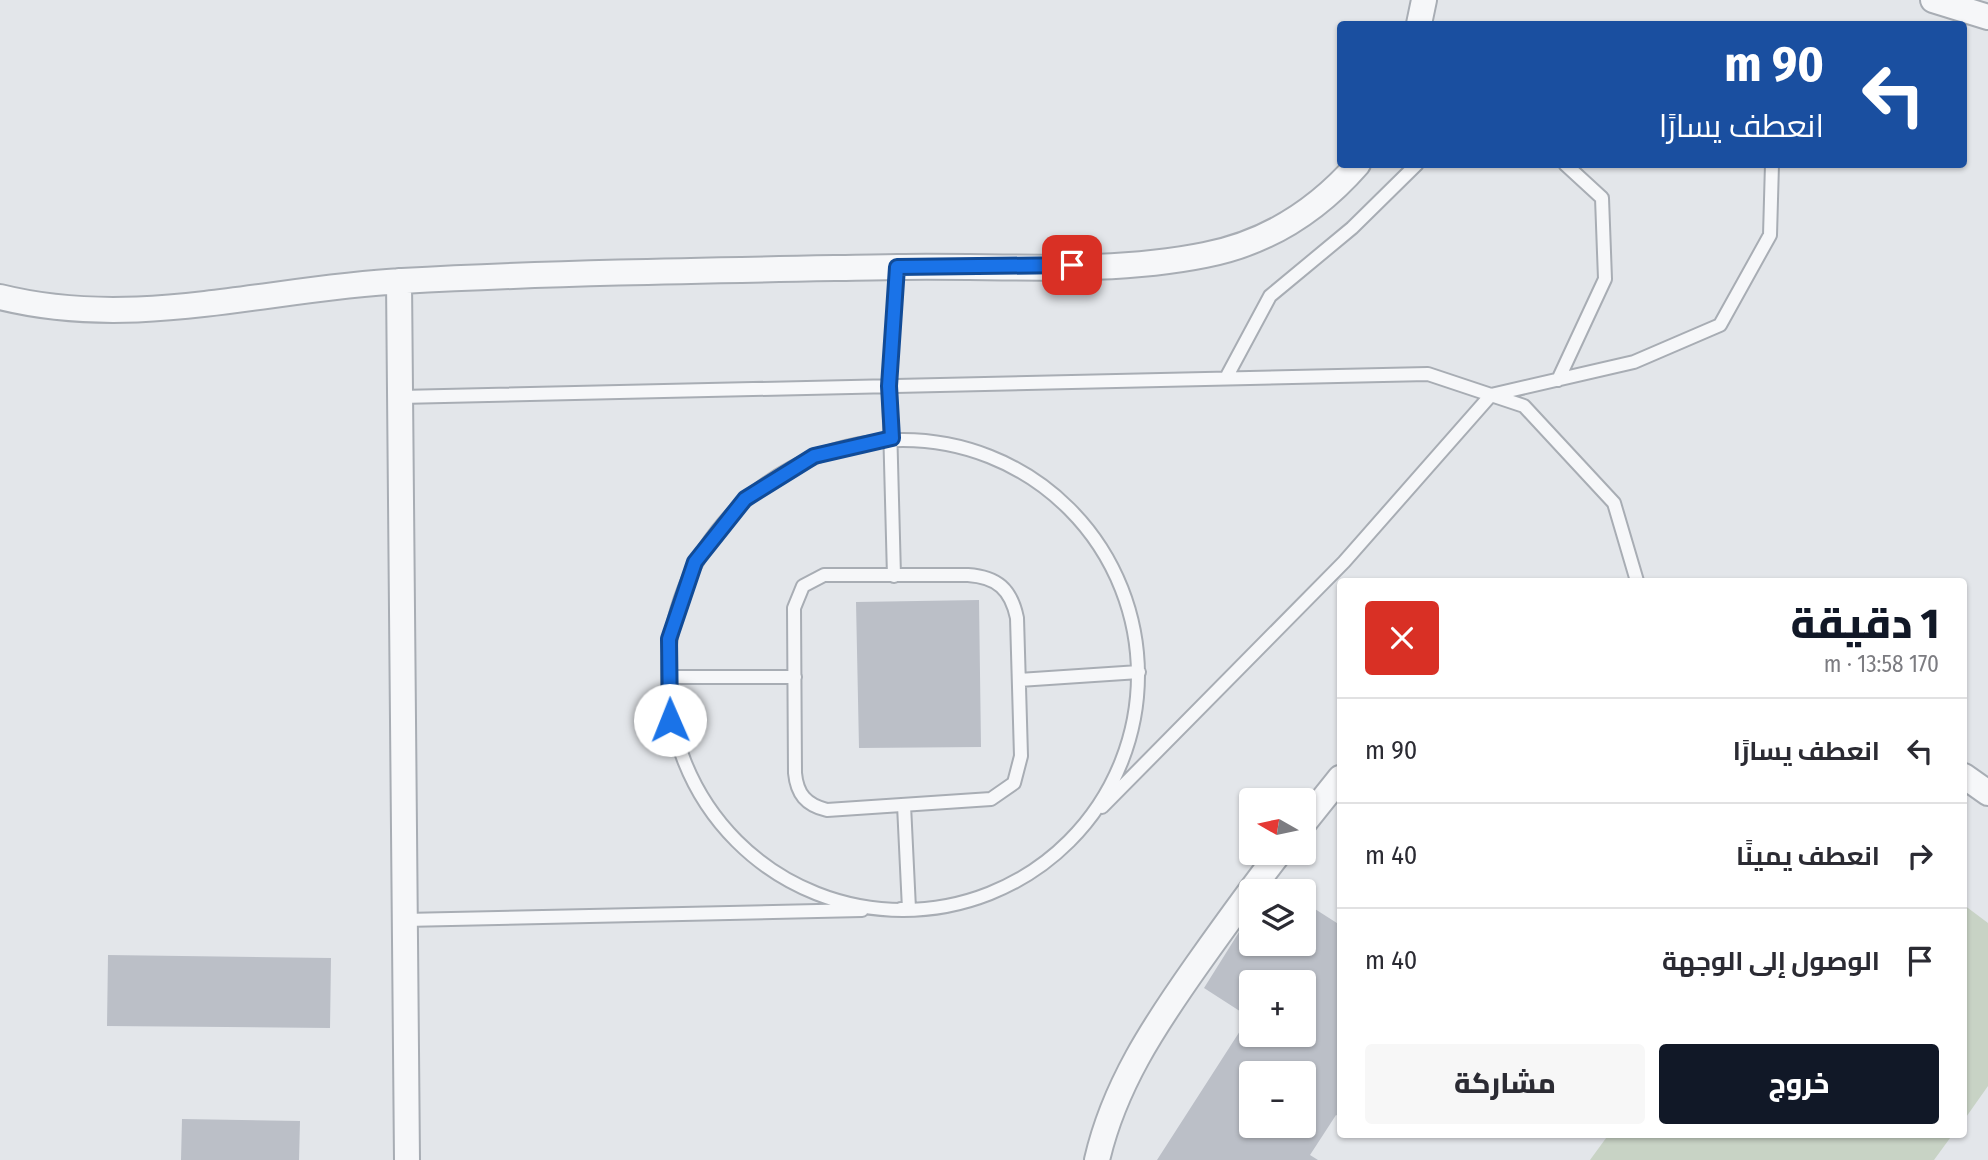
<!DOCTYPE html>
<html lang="ar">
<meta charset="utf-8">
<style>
:root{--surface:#fff;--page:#f7f7f7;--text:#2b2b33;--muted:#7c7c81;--line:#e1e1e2;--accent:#111827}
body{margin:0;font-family:"Fira Sans Condensed",Cairo,sans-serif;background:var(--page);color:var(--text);direction:rtl;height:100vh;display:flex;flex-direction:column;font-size:26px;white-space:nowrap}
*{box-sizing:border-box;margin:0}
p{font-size:23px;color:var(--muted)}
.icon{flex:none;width:38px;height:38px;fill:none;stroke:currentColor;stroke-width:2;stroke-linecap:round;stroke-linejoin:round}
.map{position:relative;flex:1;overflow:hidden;direction:ltr}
.panel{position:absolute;left:1337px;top:578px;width:630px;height:560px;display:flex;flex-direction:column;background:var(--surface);border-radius:7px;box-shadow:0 2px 5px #0004;direction:rtl}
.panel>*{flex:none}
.hud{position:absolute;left:1337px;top:21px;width:630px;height:147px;border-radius:7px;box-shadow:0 2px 5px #0004;direction:rtl;background:#1a4fa0;color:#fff;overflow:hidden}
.needle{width:46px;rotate:279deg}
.controls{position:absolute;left:1239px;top:788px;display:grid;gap:14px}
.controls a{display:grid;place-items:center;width:77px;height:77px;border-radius:7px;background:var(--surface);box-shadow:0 2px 5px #0004;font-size:35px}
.pin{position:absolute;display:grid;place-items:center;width:60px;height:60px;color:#fff;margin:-30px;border-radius:14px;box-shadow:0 4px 10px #0006}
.me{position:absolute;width:77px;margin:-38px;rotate:359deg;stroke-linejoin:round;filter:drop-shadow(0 0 5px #0008)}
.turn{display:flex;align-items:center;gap:24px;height:147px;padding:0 28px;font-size:32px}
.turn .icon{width:91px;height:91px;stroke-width:2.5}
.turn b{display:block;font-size:49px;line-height:60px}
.round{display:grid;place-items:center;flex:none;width:74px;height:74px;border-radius:7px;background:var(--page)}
.summary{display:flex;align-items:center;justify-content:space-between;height:119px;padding:0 28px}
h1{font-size:42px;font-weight:800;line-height:52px;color:var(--accent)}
.action{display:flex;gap:14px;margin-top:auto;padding:14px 28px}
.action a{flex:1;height:80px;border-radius:7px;background:var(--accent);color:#fff;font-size:28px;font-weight:800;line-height:80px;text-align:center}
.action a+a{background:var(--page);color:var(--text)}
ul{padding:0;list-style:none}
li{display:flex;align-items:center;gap:21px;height:105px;padding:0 28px;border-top:2px solid var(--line)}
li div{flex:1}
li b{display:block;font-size:26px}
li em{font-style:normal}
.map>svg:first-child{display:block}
.green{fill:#c8d3c5}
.building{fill:#bbbfc7;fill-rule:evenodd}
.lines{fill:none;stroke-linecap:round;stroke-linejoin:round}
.service-casing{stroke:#a8adb4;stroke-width:16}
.minor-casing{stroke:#a8adb4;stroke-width:28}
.service{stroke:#f6f7f9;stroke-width:12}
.minor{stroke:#f6f7f9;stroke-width:24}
.route-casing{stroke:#114b97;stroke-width:18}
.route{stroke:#1a73e8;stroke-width:12}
</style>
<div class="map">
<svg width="1988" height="1160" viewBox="0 0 1988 1160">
<rect width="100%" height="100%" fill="#e3e6ea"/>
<path class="green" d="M1964,905L1988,923V1086L1964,1120Z
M1609,1134H1953L1934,1160H1590Z"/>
<path class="building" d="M979,600L981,747L859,748L856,602Z
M1272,881L1287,891H1266Z
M1304,902L1340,925V1117L1336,1115L1310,1155L1318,1160H1157L1249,1017L1204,988L1251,913V943H1304ZM1251,982H1304V1034H1251ZM1251,1073H1304V1125H1251Z
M108,955L331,958L330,1028L107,1026Z
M182,1119L300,1121L299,1160H181Z"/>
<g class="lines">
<defs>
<path id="service" d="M1226,378L1270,296L1352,228L1417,164
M1558,380L1605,279L1602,198L1565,164
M400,397L1428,374L1524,406L1614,503L1637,581
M668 675a235 235 0 1 1 470 0a235 235 0 1 1-470 0Z
M824,575H968C997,577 1011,589 1017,618L1021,756L1014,783L991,799L827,810C806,805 797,794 795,773L794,608L803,586Z
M894,576L889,386L897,267
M670,677H795
M1019,680L1139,672
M1102,807L1344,562L1491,395L1634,362L1720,325L1770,235L1772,164
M901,909H909L904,805
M404,920L862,910"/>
<path id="minor" d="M1933,0L1988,17
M1419,24L1424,0
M399,281L407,1160
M0,297C136,331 267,288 402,281C567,272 733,270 898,267C999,265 1106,275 1205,255C1267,243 1317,211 1358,164
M1964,776L1988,793
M1304,823L1340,778
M1097,1160C1114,1086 1154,1026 1197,965C1224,927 1251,889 1280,852"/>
</defs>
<use href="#service" class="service-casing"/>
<use href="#minor" class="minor-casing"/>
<use href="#service" class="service"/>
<use href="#minor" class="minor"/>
</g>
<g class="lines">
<defs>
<path id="route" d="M670,720L669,639L695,562L745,499L814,456L892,438L889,386L897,267L1072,265"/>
</defs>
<use href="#route" class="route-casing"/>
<use href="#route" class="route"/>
</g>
</svg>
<div class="controls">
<a><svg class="needle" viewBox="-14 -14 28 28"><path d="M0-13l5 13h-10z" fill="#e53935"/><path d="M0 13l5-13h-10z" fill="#7c7c81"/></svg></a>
<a><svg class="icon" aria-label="layers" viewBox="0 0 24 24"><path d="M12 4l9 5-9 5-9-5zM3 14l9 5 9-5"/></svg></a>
<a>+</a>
<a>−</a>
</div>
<div class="pin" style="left:1072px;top:265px;background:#d93025"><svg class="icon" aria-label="arrive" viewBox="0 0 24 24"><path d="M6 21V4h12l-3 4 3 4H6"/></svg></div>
<svg class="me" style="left:670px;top:720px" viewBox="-20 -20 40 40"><circle r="19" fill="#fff"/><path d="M0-13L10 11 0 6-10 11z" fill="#1a73e8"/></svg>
<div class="hud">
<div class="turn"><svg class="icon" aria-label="left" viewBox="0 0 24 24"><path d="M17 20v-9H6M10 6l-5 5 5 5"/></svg><div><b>90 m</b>انعطف يسارًا</div></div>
</div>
<section class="panel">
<div class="summary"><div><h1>1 دقيقة</h1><p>170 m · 13:58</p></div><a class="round" style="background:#d93025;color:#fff"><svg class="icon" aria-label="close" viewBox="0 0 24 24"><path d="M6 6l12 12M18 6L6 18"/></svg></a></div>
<ul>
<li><svg class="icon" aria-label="left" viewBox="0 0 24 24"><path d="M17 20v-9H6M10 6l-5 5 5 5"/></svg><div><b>انعطف يسارًا</b></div><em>90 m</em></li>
<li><svg class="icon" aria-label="right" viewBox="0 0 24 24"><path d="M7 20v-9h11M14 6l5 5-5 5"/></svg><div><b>انعطف يمينًا</b></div><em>40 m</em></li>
<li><svg class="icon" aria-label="arrive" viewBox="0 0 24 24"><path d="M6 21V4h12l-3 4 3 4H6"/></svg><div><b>الوصول إلى الوجهة</b></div><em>40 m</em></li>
</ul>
<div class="action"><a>خروج</a><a>مشاركة</a></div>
</section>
</div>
